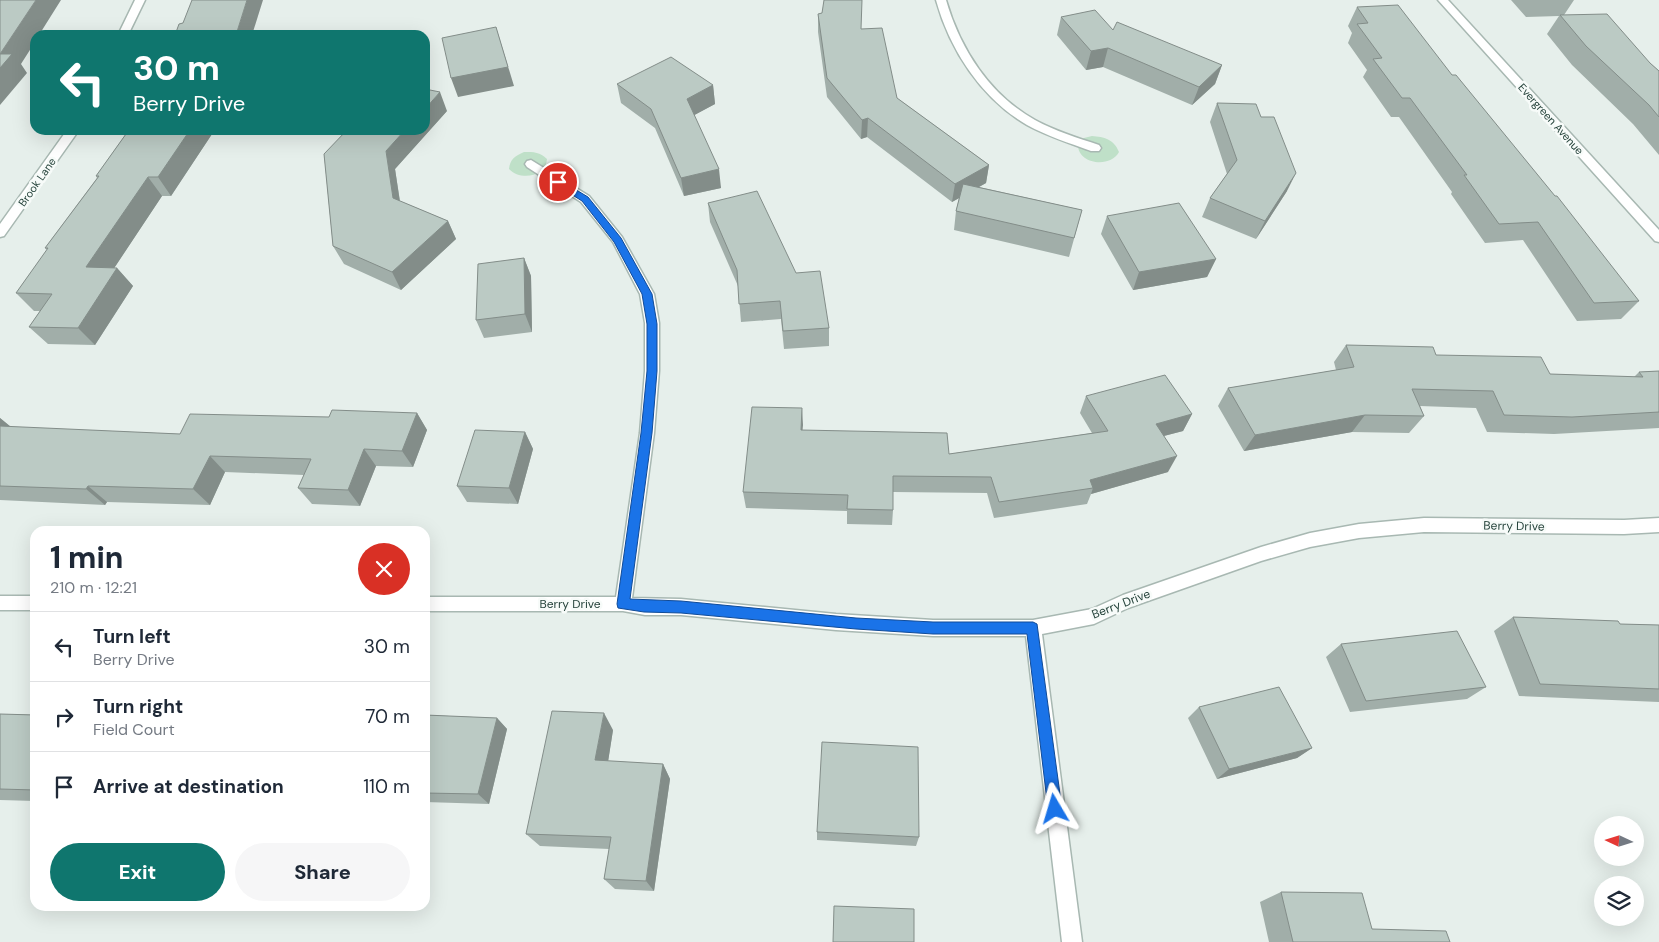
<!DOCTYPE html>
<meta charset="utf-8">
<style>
:root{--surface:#fff;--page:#f6f6f7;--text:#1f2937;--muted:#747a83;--line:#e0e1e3;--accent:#0f766e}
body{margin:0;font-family:"DM Sans",sans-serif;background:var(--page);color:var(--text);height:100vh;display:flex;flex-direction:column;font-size:19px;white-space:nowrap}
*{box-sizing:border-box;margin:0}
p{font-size:16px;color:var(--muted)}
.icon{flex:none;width:28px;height:28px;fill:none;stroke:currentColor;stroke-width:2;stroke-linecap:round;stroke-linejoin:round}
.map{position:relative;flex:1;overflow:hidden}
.details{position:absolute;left:30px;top:526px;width:400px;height:385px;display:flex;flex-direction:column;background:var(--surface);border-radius:15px;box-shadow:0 5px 20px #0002}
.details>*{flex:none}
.hud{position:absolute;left:30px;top:30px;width:400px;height:105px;border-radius:15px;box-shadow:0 5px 20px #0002;background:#0f766e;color:#fff;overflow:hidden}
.needle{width:32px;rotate:274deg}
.tools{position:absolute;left:1594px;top:816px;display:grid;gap:10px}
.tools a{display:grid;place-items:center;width:50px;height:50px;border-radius:50%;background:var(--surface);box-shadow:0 5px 20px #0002;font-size:25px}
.pin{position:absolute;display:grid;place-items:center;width:42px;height:42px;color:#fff;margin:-21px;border:2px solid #fff;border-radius:50%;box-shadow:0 1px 5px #0007}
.me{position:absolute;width:55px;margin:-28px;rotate:353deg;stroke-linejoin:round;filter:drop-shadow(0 0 4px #0008)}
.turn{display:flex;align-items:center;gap:18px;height:105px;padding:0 20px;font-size:22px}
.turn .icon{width:65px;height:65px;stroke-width:2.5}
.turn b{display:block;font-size:35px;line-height:42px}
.round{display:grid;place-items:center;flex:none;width:52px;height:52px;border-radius:26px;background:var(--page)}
.overview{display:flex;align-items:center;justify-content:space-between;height:85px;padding:0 20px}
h1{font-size:30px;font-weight:800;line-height:38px}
.cta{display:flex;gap:10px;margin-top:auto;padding:10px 20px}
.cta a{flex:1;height:58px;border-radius:30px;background:var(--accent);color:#fff;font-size:20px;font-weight:800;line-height:58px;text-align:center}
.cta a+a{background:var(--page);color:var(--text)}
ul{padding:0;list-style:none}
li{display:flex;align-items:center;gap:15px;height:70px;padding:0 20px;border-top:1px solid var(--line)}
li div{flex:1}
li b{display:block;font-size:19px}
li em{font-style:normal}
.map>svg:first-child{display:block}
.green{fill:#bfe0c8}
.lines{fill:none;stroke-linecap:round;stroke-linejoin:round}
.street-casing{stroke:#a8b8b2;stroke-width:3}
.street{fill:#fff;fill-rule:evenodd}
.wall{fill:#a1aea9}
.shaded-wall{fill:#838d89}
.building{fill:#bbcac4;stroke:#838d89}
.route{fill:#1a73e8;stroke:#114b97}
.labels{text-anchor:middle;stroke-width:5;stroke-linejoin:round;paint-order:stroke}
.far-street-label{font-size:11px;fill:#24423a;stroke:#f7fbf9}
.street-label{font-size:12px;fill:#24423a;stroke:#f7fbf9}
</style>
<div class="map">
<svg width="1659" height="942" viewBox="0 0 1659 942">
<rect width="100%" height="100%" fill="#e6efeb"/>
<path class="green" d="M1092,136C1104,137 1114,139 1119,152C1110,169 1076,164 1078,143L1084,138Z
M524,152C534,152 540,152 547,159C546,177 520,181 509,169C510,159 515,156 524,152Z"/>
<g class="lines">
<defs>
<path id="street" d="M135,0H145L128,35H118Z
M936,0H946C960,49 990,95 1035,120C1055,131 1078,138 1099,145L1101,148L1099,151H1091C1069,143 1047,136 1027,125C981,98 950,50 936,0Z
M1438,0H1448L1659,230V242L1655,241Z
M67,130H79L4,236L0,237V224Z
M531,160L589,196L622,237L654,294L659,323V371L654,433L632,598L681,599L836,614L933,620H1033L1092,609L1123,595L1261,547L1310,533L1359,524L1424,518L1624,520L1659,518V532L1624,534L1424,532L1359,538L1310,547L1261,561L1128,608L1094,624L1042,634L1082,942H1062L1026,636H933L836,630L681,615H645L623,611H425V597H616L640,433L645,371V323L640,294L613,242L581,202L527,167L525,164L527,161Z
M0,596H35V610H0Z"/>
</defs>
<use href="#street" class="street-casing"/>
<use href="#street" class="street"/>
</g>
<path class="wall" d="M1511,0H1574L1564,15L1650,63L1659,71V155L1633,124L1572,65L1547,34L1559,16L1526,17Z
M1357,7L1452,75L1639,301L1621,319L1577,321L1523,240L1485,243L1451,194L1452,192L1399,117H1391L1363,77L1367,70L1348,43L1352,33L1348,26Z
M818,14L861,29L897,98L989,165L986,183L979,187L1082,210L1069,257L954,230L956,211L959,198L952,202L867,137L861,139L827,97L818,32Z
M1061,17L1113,30L1222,65L1215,84L1192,105L1103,67L1086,70L1057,35Z
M617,84L713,85L715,104L694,115L721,188L684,196L655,128L621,103Z
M1217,103L1261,117L1287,191L1256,239L1202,217L1210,198L1227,174L1210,122Z
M447,111L395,169L400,201L448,221L456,239L401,290L344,264L333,246L324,154Z
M128,130H216V131H214L171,196H162L114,268H117L133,286L95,345L48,344L29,327L40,311H34L16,293L47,250L45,248L97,178L96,176L126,134Z
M708,203L829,328V346L784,349L781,319L741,322L738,286L710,222Z
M1107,216L1216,259L1207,277L1133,290L1101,234Z
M524,258L531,276L532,332L484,338L476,320Z
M1346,345L1436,355L1550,374L1634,377L1639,372L1659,371V428L1554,434L1487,432L1476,408L1420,406L1424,416L1409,433L1352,432L1244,451L1218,406L1228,388L1336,370L1334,362Z
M1086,396L1192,414L1183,431L1164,436L1168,472L1091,494L1087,504L994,518L987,493L893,492V510L892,525L847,524V511L746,508L743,492L802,408V430L949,454L1092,433L1080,413Z
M417,413L427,430L413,467L376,466L360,506L312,504L298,488L304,475L225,472L210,505L107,502L105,505L0,500V418L11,427L180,434L329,417Z
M525,432L533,449L518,504L467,502L457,486Z
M1513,617L1620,624L1659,625V702L1519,696L1494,631Z
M1341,644L1486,687L1467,699L1350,712L1326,657Z
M1199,707L1312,748L1297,758L1217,779L1188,718Z
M0,714L35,715V801L0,800Z
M425,715L497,718L507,729L489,804L425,802Z
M613,730L608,761L663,764L670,779L654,891L615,889L604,879L609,849L540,846L526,834Z
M817,832L919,837L916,846L817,840Z
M1281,892L1372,929L1450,942H1269L1260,902Z"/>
<path class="shaded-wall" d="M36,0H61L39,35H35V42L21,64L27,73L0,105V54Z
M247,0H263L252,35H236Z
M496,27L514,86L458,97L451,78Z
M1108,48L1103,67L1086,70L1091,51Z
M1222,65L1215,84L1192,105L1199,87Z
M713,85L715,104L689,118L687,99Z
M440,92L447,111L395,169L402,216L393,198L386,151L405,130H425V109Z
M868,118L867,137L861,139L862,120Z
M190,130H213L214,131L171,196L158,177Z
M989,165L986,183L952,202L955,184Z
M719,169L721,188L684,196L681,178Z
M1296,173L1287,191L1256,239L1265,221Z
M148,177L162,196L103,285L86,267Z
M448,221L456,239L401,290L392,272Z
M524,258L531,276L532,332L525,314Z
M1216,259L1207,277L1133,290L1139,272Z
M117,268L133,286L95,345L78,328Z
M802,408L803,425L801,447V430Z
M417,413L427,430L413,467L402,451Z
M1192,414L1183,431L1148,440L1156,424Z
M1365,415L1352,432L1244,451L1255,435Z
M0,418L17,432L0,435Z
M525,432L533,449L518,504L509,488Z
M364,449L376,466L360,506L348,490Z
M210,456L225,472L210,505L193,489Z
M1177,456L1168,472L1091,494L1093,488L1090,480Z
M88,486L107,502L105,505L86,489Z
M604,713L613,730L606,775L595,760Z
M497,718L507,729L489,804L478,794Z
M1312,748L1297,758L1217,779L1229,769Z
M663,764L670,779L654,891L646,881Z"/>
<path class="building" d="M0,0H36L0,54H12L0,68Z
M192,0H247L236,35H175L179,24L183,23Z
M824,0H862L861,29L882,28L897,98L989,165L955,184L868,118L862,120L827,78L818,14L822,13Z
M1398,5L1452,75H1456L1555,196H1557L1639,301L1594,303L1538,222L1499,224L1464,175H1467L1410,98H1402L1373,59L1382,58L1357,24L1368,23L1357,7Z
M1095,10L1113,30L1117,22L1222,65L1199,87L1108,48L1091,51L1061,17Z
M1607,14L1650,63L1659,71V117L1649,105L1586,46L1560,15Z
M496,27L508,67L451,78L442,38Z
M671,57L713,85L687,99L719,169L681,178L651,109L617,84Z
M425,89L440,92L425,109Z
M1217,103L1256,104L1261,117H1274L1296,173L1265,221L1210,198L1237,160Z
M128,130H190L158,177H148L86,267L117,268L78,328L29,327L52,294L16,293L48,248H45L99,176H96L126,134Z
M347,130H405L386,151L393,198L448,221L392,272L333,246L324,154Z
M963,184L1082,210L1074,238L956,211Z
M757,191L796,273L820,271L829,328L783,331L780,301L739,304L737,270L708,203Z
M1179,203L1216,259L1139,272L1107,216Z
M524,258L525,314L476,320L478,264Z
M1346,345L1433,347L1436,355L1541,357L1550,374L1643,377L1639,372L1659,371V412L1572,417L1504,415L1493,391L1412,389L1424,416L1365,415L1255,435L1228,388L1354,367Z
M1165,375L1192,414L1156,424L1177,456L1090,480L1093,488L999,502L991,477L893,476V510L847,509L848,495L743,492L752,407L802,408L801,430L947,433L949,454L1108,431L1086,396Z
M332,410L417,413L402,451L364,449L348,490L298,488L311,459L210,456L193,489L88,486L86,489L0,486V426L180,434L190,414L329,417Z
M475,430L525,432L509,488L457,486Z
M1513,617L1618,621L1620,624L1659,625V689L1540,684Z
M1457,631L1486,687L1366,701L1341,644Z
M1279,687L1312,748L1229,769L1199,707Z
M552,711L604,713L595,760L663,764L646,881L604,879L611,837L526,834Z
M0,714L35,715V790L0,789Z
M425,715L497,718L478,794L425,793Z
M822,742L918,747L919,837L817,832Z
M1281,892L1362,893L1372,929L1446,931L1450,942H1293Z
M834,906L914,909V942H833Z"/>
<path class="route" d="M558,179L588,197L621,238L652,294L657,324V371L652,433L630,599L681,601L856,618L933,622H1033L1037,624L1062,809L1060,814L1055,816L1050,814L1048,809L1027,634H933L856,629L681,613L644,612L618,608L617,604L641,433L647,371V324L642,294L614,242L582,201L555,184V180Z"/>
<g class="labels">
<g class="far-street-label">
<text transform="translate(1551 119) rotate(48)" y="4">Evergreen Avenue</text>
<text transform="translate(37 182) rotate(-55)" y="4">Brook Lane</text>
</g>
<g class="street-label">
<text transform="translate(1514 526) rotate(1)" y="4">Berry Drive</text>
<text x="570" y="608">Berry Drive</text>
<text transform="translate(1121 604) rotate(-21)" y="4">Berry Drive</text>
</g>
</g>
</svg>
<div class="tools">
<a><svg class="needle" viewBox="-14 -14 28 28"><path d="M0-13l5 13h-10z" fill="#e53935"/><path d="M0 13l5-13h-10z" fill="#747a83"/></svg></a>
<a><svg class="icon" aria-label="layers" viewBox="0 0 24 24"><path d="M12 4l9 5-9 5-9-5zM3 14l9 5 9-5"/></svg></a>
</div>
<div class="pin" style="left:558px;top:182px;background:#d93025"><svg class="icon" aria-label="arrive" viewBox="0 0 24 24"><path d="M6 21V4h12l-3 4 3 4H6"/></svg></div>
<svg class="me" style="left:1055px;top:809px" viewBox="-20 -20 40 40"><path d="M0-17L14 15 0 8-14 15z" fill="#1a73e8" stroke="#fff" stroke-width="4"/></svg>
<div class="hud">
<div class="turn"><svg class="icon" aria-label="left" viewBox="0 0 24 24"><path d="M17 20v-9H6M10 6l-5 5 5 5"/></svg><div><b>30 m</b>Berry Drive</div></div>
</div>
<section class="details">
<div class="overview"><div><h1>1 min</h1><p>210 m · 12:21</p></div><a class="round" style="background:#d93025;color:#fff"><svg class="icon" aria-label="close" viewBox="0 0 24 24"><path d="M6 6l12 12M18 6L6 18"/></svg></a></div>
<ul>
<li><svg class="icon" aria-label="left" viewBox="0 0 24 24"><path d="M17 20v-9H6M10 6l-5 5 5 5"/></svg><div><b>Turn left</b><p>Berry Drive</p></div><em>30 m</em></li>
<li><svg class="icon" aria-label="right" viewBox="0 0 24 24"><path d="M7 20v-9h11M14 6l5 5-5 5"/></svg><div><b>Turn right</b><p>Field Court</p></div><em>70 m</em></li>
<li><svg class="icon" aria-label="arrive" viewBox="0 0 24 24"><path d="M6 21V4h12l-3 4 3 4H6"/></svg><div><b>Arrive at destination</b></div><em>110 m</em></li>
</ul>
<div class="cta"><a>Exit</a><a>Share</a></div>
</section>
</div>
